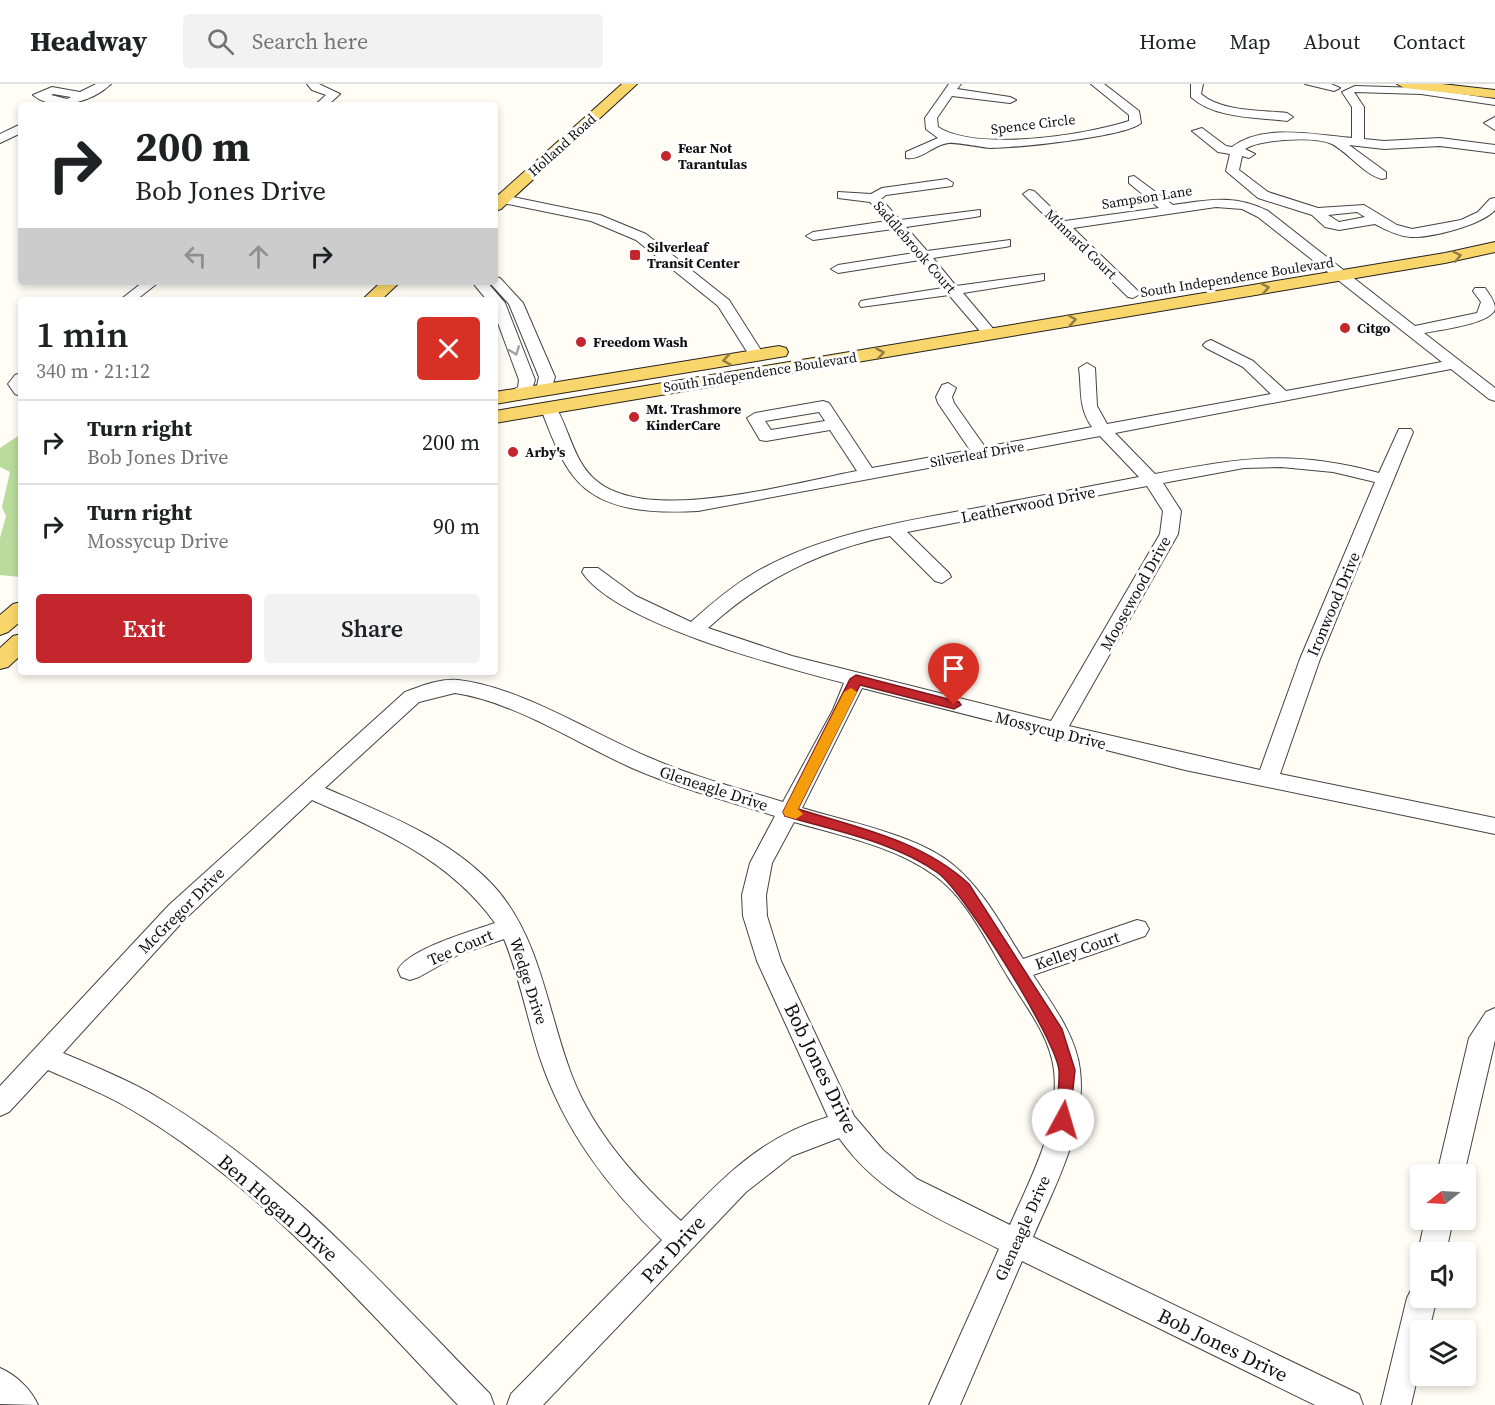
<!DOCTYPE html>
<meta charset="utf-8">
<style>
:root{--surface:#fff;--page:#f2f2f2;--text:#202124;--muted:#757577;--line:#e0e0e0;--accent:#c4262e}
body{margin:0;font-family:"Source Serif 4",serif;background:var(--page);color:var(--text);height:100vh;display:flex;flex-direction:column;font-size:22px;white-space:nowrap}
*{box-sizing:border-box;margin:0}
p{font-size:20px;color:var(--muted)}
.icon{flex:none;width:33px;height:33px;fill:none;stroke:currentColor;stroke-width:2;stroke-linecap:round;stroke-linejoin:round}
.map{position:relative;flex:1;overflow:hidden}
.details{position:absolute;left:18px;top:213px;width:480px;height:378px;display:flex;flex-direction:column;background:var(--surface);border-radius:6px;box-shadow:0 3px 9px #0003}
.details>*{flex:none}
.hud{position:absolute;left:18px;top:18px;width:480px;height:183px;border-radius:6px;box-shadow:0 3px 9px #0003;background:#fff;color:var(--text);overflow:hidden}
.needle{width:39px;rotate:252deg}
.buttons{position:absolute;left:1410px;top:1080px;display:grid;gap:12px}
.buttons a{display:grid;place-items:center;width:66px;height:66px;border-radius:6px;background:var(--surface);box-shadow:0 3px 9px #0003;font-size:30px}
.pin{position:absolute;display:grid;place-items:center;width:51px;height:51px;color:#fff;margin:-62px -26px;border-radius:50% 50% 50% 0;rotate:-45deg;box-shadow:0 0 6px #0007}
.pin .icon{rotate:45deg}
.me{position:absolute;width:66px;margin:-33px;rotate:6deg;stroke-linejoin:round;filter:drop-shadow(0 0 4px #0008)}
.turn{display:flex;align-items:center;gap:21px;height:126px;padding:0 18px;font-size:27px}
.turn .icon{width:78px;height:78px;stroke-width:2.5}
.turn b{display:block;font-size:42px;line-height:51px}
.lanes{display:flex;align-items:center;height:57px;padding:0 18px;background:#0003;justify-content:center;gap:30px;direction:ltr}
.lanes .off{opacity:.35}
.round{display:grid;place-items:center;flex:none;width:63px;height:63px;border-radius:6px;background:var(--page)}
.headline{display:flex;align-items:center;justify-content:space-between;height:102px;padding:0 18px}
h1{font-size:36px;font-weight:600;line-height:45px}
.action{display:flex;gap:12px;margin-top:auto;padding:12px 18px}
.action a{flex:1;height:69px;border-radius:6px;background:var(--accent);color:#fff;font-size:24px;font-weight:600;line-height:69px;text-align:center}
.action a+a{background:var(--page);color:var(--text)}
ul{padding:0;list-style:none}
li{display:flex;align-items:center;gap:18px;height:84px;padding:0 18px;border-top:2px solid var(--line)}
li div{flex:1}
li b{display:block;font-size:22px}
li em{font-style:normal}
header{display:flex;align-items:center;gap:36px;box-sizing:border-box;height:84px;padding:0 30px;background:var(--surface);border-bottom:2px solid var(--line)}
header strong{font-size:28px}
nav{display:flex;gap:33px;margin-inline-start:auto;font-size:21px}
.search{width:420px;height:54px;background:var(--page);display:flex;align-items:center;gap:15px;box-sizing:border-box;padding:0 21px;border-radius:6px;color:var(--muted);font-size:22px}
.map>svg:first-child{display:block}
.forest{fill:#b9dc9c}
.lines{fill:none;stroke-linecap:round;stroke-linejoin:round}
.minor-casing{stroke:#444;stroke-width:2}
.major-casing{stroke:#222;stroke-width:2}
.minor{fill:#fff;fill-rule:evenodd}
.major{fill:#f9d66b;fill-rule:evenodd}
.oneway{stroke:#917d42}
.oneway2{stroke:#a0a0a0}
.route{fill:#c4262e;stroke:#7f191e;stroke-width:1.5}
.slow{fill:#f59e0b}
.poi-dot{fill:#c4262e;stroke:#fff;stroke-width:2}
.labels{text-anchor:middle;stroke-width:6;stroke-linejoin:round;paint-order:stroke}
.far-street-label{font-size:14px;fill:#111;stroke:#fff}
.far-poi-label{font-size:14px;font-weight:bold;fill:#111;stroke:#fff;text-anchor:start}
.street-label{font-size:16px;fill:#111;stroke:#fff}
.near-street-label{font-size:20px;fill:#111;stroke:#fff}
</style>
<header>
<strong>Headway</strong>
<div class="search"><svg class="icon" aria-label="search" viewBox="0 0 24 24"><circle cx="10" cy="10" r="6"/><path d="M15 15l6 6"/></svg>Search here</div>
<nav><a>Home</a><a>Map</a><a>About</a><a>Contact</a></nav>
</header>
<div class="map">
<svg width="1495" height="1321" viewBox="0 0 1495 1321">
<rect width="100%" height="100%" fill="#fffdf5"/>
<path class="forest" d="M21,350V493H20L0,491V454L6,432L2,423L10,388L0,383V364Z"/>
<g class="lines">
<defs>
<path id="minor" d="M96,0H111C92,18 55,29 33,11L52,3L80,8ZM53,10L71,13L67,15L51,11Z
M307,0H319L340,10L328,21H315L326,11L312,6Z
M949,0H961L957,5L1010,13L1016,16L1010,19L952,12L937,34L938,43C977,68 1085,51 1129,37V31L1091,0H1104L1139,27L1141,39C1126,53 1014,64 990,64C980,63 955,58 949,59C934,60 921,77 906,74V68L938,54L926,45L925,34Z
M1191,0H1203L1201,10C1222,28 1261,26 1287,29L1293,33L1287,37C1257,33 1215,35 1191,13Z
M1305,0H1331L1340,4L1334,7Z
M1355,2L1421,4L1495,15V21L1421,10L1354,8L1364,23V55L1384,57L1440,54L1495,61V69L1440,62L1384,65L1349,61L1386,88V94L1382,95C1363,90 1349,69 1332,60C1315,52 1260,55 1245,65L1255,70L1249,74L1242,72L1239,86L1268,108L1318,124L1364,121L1397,141L1412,145L1461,136L1478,128L1490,115L1495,114V126C1482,141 1431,154 1411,153C1398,152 1386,146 1375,140L1339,146L1325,143L1312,131L1258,114L1226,87L1230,70L1218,68L1192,47L1202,44L1226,62L1232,63C1263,39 1315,51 1352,54V23L1342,8ZM1357,128L1365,133L1339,138L1328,131Z
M1495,33V46L1484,39Z
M21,40V49L0,59V50Z
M1134,92L1173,121C1209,116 1234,110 1268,127L1415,242L1477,229L1481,218L1473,207L1475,204H1485C1489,210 1495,217 1495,225C1491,240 1439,246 1424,249L1495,304V317L1489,315L1451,285L1115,349L1155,390C1242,374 1292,365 1379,389L1399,345H1411L1413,348L1320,575L1280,690L1495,734V750L1185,686L862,604L802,724C845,737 917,751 952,780C983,805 1002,842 1023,875L1137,836L1145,838L1149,845L1145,852L1033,891C1052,920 1076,951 1080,986C1087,1045 1055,1101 1033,1153L1359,1310L1363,1321H1315L1022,1177L960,1321H929L999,1165C937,1133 881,1113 839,1054L792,1072L746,1108L543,1321H507L511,1310L662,1156C608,1104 564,1046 540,974C527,934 520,894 504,855L458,871L419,893L410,896L401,893L398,886C408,865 472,847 495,839C450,776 381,746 312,716L185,835L63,969C96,983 131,997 162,1016C288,1092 388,1206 490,1310L494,1321H458C360,1218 264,1107 142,1032C112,1013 80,1000 48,986L9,1028L0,1032V1002L169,821L405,608C421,602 440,594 458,596C517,602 592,649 648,673C691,692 738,704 783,718L833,626L844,599C783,583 616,540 582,488L584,484H598L636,512L691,538C712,519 732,502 756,488C824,449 906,437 982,423C1035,413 1087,403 1139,393L1100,352L698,427C657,429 602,429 574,393C558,373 550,347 540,323L542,320H554C570,345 573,379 598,398C651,440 793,399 857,387L830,346L766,357L760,356L747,334L755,329L823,317L829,319L872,384L970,366L938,319L936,313L942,301L948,299L956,304L952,313L954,319L985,363L1092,343C1078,323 1082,307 1079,284L1087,279L1095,284L1097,322L1107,340L1271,310L1243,283L1206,264L1203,261L1206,258L1211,256L1253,277L1286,307L1442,278L1258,133L1242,125L1216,123L1073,144L1138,207L1140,210L1133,214L1128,213L1023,110L1029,106L1034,107L1065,137L1159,124L1129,99V93ZM819,328L825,337L771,346L765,337ZM1281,383L1333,388L1375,398L1300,575L1260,686L1069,642L1178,450L1181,427L1163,399L1244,384ZM1147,402L1163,427L1160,450L1051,637L792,572L708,544C760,496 821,466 890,452L935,497L942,499L951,493L949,489L907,448ZM455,609C515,618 576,659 632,684C678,704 727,717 775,732L750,779L742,811L743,832L757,877L828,1033C764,1052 726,1090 681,1137C637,1096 594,1049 572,992C548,930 542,861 499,808C455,756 386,730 325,704L419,618ZM794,738C841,752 894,762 934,791C968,815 987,859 1008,893C1025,921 1050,952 1054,986C1060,1041 1031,1093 1010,1141L917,1095L883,1066L854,1032L781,877L767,832L766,811L772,779Z
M947,95L953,99L952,102L886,111L881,115L900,136L980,126V132L975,133L906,143L927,167L1010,156V162L1005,163L933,174L956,202L1044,190V196L1039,197L963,209L995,247L998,250L995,253H985L949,211L861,223L859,220L861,217L866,216L943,204L920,176L838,189L831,185L838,181L914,169L893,145L813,156L806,152L813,148L887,137L870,118L838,114V108L871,110L882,104Z
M503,111L600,131L646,150L729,216L764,271L761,274H751L718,222L636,156L591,137L498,118L496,115Z
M495,193L500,194L523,219L555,293L550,309L544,311L536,306L539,293L509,220L489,198H495Z
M143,198H159L136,216H120Z
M472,198H487L505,219L535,296L531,308L511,317L503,312L518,303L519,296L495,231V216H487Z
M21,289V312L15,310L8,300L15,291Z
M1495,924V956L1464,1090H1437L1469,954L1486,928Z
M1425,1136H1453L1446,1168H1420V1174L1418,1168Z
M1420,1200V1214H1437L1429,1246H1420V1282L1411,1321H1381L1407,1214L1412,1204Z
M0,1284C16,1291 31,1305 38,1321L0,1320Z"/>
<path id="major" d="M622,0H637L501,125L495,127V114Z
M1397,0H1442L1495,6V14L1404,4Z
M1495,158V168L1445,179L495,339V327L1445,169Z
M381,198H400L381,216H362Z
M779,262L786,264L788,268L786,272L495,320V308Z
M21,518V537L8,548L0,551V531L13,520Z
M21,550V571L8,583L0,585V564L13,552Z"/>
</defs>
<use href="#minor" class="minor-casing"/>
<use href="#major" class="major-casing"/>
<use href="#minor" class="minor"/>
<use href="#major" class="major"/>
</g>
<defs><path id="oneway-chevron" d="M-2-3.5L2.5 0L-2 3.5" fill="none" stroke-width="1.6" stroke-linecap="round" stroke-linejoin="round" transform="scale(1.5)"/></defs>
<g class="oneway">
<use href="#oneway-chevron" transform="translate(1457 172) rotate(-12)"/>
<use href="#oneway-chevron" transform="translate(1265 204) rotate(-10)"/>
<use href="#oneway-chevron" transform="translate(1072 236) rotate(-9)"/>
<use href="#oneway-chevron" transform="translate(880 269) rotate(-10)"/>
<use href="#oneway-chevron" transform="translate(727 276) rotate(171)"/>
</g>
<use class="oneway2" href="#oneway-chevron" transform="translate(515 267) rotate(69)"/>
<path class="route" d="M856,591L959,618L961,621L954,625L860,601L798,725C859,744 921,756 969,800L1062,945L1075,986L1069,1041L1063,1044L1057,1041L1055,1036C1056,1020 1060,1002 1059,986C1055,954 965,809 938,789C895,758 835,747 785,732L783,728L850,595Z"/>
<path class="slow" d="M851,604L857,608L798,725L803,730L796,735L785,732L783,728L844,608Z"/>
<g class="poi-dot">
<circle cx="666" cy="72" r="6"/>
<rect x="629" y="165" width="12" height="12" rx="3"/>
<circle cx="1345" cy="244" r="6"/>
<circle cx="581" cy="258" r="6"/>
<circle cx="634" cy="333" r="6"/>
<circle cx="513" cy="368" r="6"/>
</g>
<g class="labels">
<g class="far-street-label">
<text transform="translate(1033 40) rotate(-7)" y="5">Spence Circle</text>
<text transform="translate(562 61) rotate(-42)" y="5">Holland Road</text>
<text transform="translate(1147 113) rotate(-9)" y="5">Sampson Lane</text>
<text transform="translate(1081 160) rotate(44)" y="5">Minnard Court</text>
<text transform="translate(915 163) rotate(49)" y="5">Saddlebrook Court</text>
<text transform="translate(1237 193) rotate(-9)" y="5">South Independence Boulevard</text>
<text transform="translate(760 288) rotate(-9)" y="5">South Independence Boulevard</text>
<text transform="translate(977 370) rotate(-10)" y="5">Silverleaf Drive</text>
</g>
<g class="far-poi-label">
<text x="678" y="69">Fear Not<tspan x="678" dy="16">Tarantulas</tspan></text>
<text x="647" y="168">Silverleaf<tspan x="647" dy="16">Transit Center</tspan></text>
<text x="1357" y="249">Citgo</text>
<text x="593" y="263">Freedom Wash</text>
<text x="646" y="330">Mt. Trashmore<tspan x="646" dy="16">KinderCare</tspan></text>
<text x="525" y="373">Arby's</text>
</g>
<g class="street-label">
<text transform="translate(1028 420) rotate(-11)" y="6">Leatherwood Drive</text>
<text transform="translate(1135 509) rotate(-61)" y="6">Moosewood Drive</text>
<text transform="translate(1333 520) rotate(-67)" y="6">Ironwood Drive</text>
<text transform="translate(1051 646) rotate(14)" y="6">Mossycup Drive</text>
<text transform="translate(714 704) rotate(18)" y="6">Gleneagle Drive</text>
<text transform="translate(181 826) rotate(-45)" y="6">McGregor Drive</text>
<text transform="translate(460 863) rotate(-23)" y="6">Tee Court</text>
<text transform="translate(1077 866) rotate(-19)" y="6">Kelley Court</text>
<text transform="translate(529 897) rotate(72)" y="6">Wedge Drive</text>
<text transform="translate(1022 1144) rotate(-66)" y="6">Gleneagle Drive</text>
</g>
<g class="near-street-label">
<text transform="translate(821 984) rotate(64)" y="7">Bob Jones Drive</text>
<text transform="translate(278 1124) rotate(41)" y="7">Ben Hogan Drive</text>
<text transform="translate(673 1165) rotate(-47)" y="7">Par Drive</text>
<text transform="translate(1223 1261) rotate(26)" y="7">Bob Jones Drive</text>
</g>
</g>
</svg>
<div class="buttons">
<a><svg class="needle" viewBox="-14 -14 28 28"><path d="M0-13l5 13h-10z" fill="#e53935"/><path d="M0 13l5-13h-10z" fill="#757577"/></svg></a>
<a><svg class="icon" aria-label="sound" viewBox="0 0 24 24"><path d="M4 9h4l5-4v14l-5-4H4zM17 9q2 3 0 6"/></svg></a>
<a><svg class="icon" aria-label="layers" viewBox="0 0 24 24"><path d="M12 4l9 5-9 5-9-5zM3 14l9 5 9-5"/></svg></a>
</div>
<div class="pin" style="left:954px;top:621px;background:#d93025"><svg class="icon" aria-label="arrive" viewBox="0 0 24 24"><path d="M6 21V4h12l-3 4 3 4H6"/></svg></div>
<svg class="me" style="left:1063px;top:1036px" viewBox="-20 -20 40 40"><circle r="19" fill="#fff"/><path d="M0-13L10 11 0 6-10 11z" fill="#c4262e"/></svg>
<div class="hud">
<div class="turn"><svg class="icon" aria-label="right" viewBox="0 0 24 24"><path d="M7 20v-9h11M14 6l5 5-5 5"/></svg><div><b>200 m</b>Bob Jones Drive</div></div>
<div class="lanes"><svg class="icon off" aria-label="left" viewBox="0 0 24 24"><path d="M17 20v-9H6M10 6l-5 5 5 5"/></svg><svg class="icon off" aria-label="ahead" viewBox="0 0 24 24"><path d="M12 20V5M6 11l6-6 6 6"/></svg><svg class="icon" aria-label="right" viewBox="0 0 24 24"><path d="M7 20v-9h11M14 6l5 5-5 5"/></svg></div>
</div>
<section class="details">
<div class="headline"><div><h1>1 min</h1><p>340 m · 21:12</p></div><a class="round" style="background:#d93025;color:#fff"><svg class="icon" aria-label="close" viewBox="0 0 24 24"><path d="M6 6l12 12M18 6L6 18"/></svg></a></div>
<ul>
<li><svg class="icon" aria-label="right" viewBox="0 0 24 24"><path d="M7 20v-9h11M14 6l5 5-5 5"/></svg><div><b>Turn right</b><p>Bob Jones Drive</p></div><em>200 m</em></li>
<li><svg class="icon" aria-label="right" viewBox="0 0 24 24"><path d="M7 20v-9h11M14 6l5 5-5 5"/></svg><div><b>Turn right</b><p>Mossycup Drive</p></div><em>90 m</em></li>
</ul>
<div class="action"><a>Exit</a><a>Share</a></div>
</section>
</div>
